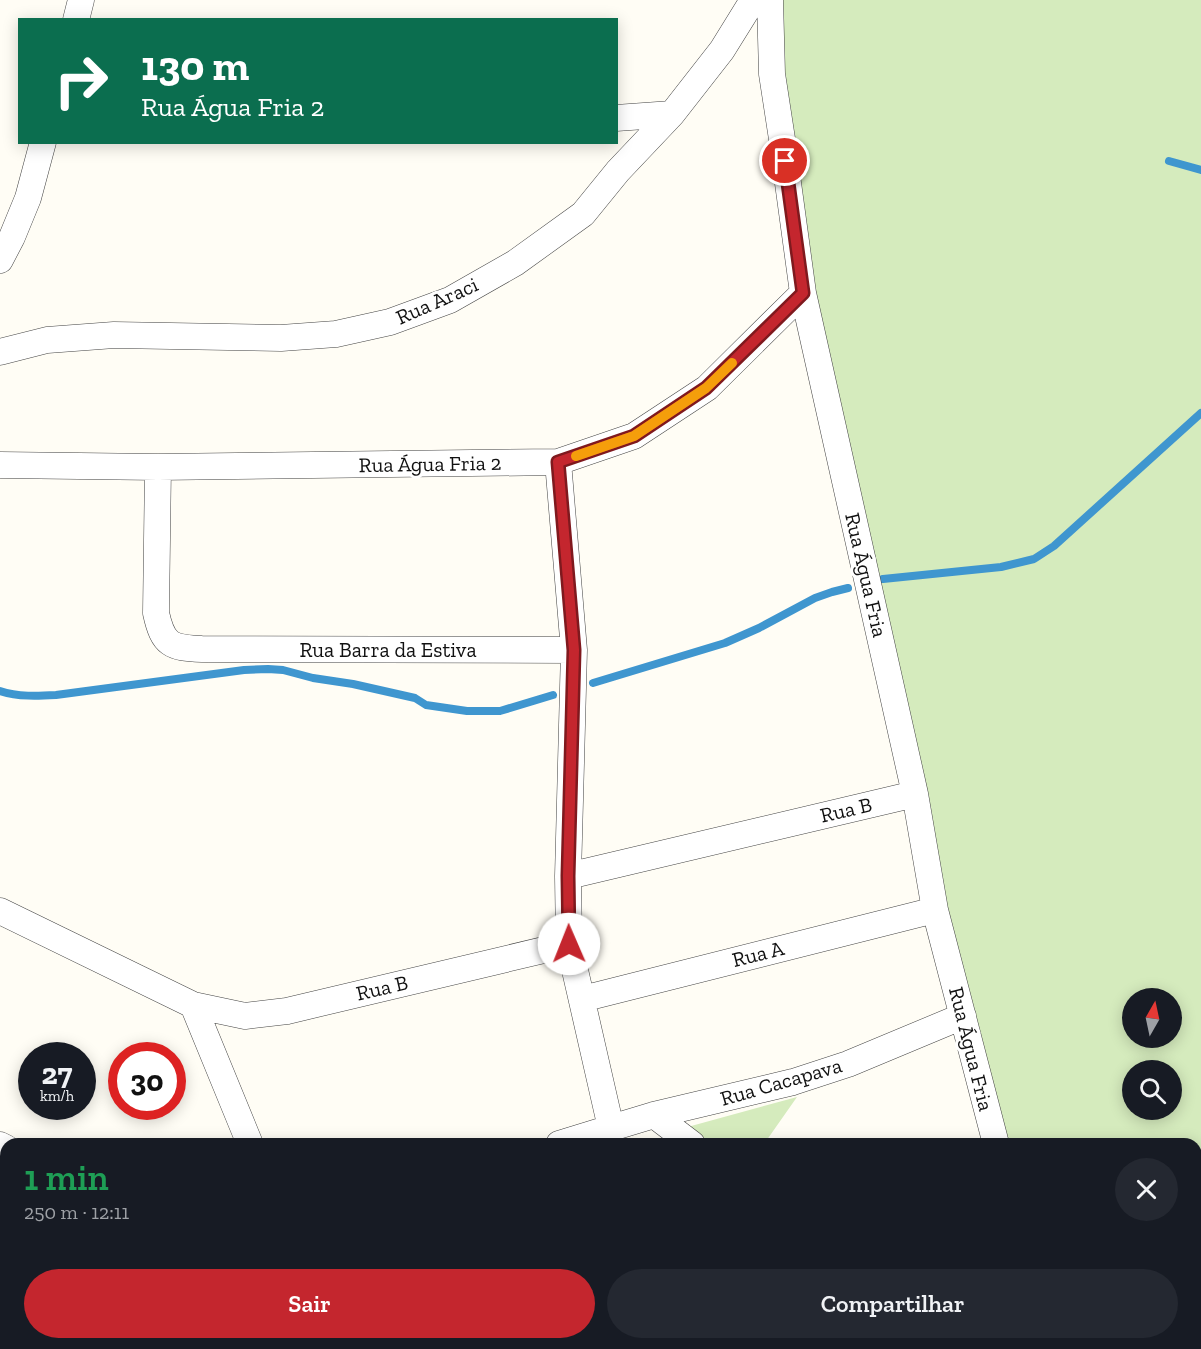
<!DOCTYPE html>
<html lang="pt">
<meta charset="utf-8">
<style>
:root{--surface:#171b24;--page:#242831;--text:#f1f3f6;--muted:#9ea1a6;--accent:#c4262e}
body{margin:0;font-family:"Zilla Slab",serif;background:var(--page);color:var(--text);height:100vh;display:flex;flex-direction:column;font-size:22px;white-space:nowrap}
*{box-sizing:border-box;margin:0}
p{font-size:20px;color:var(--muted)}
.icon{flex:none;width:33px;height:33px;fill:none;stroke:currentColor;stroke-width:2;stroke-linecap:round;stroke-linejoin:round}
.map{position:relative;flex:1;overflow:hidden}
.details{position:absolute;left:0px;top:1138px;width:1202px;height:212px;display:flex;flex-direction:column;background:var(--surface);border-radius:18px 18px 0 0;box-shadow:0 3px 15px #0003}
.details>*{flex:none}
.guide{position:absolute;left:18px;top:18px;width:600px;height:126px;border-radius:0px;box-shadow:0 3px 15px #0003;background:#0b6e4f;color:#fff;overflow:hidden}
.needle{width:39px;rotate:9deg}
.controls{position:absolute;left:1122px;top:988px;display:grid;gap:12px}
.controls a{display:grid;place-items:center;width:60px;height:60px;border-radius:50%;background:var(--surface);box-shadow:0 3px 15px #0003;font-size:30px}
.speed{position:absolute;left:18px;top:1042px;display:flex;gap:12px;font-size:30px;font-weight:700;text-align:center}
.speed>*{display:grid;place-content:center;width:78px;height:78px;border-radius:50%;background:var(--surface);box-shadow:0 3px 15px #0003;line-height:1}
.speed small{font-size:15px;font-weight:400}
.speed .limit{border:9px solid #d22;background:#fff;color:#111}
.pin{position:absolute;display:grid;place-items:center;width:51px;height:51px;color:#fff;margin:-26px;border:3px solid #fff;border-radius:50%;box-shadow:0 2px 6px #0007}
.me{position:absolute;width:66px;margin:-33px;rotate:359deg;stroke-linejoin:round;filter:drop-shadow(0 0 4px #0008)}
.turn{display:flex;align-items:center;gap:21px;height:126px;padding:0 24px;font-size:27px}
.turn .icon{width:78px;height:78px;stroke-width:2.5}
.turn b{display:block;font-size:42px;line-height:51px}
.round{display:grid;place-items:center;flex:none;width:63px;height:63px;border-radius:32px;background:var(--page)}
.summary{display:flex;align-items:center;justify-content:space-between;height:102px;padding:0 24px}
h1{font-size:36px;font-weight:600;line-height:45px;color:#1e9e55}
.action{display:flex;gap:12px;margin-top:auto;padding:12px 24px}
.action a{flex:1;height:69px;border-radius:36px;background:var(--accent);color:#fff;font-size:24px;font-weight:600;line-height:69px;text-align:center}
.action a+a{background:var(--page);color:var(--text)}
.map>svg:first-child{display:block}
.green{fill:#d5ebbd;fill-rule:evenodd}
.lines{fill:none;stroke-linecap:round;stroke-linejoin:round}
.stream{stroke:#3f96cf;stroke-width:8}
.minor-casing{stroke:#444;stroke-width:27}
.minor{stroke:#fff;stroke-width:26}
.route-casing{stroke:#7f191e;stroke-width:15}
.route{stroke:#c4262e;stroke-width:10}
.slow{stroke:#f59e0b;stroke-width:10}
.labels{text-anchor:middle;stroke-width:6;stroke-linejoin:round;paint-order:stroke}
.street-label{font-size:21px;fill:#111;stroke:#fff}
</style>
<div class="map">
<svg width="1201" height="1349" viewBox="0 0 1201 1349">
<rect width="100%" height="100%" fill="#fffdf5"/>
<path class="green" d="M782,0H1201V1349H1074L1072,1344H1196V1144H1007L904,754L841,462L779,46ZM1132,999H1172V1038H1132ZM1132,1071H1172V1110H1132Z
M797,1097L764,1144H678L662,1134Z"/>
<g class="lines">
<path class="stream" d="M1169,161L1201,170
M883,579L1001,567L1034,559L1054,546L1201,413
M593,683L725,643L759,628L815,598L832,592L848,588
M0,691C18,697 38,696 56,695L244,670L268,669L283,670L313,678L353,684L415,698L426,705L467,711H500L553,695"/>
<defs>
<path id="minor" d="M770,0L772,74L782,139L803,293L915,794L935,910L996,1144
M76,20L81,0
M616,118L672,114
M0,260L12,237L28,198L43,142
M0,352L47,340L114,335L281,338L336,334L390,322L450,300L515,263L583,214L618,171L672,114L722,50L753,0
M558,462L574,650L568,876L569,944L611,1128L559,1144
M0,465L158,467L558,462L634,436L707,388L803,293
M158,467L156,613C163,645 171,648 202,649L574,650
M568,876L915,794
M0,911L193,1005L250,1144
M582,999L935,910
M193,1005L245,1016L287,1011L569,944
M654,1115L692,1144
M603,1143L611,1128L654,1115L793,1082L848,1064L963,1016
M0,1145L6,1148
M503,1344L511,1349
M795,1344L803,1349
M997,1344L1007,1349
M344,1349L345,1344
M678,1349L681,1344"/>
</defs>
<use href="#minor" class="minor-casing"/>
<use href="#minor" class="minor"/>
</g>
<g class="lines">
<defs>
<path id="route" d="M569,944L568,876L574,650L558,462L634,436L706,388L803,293L785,161"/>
</defs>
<use href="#route" class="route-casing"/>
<use href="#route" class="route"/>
<path class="slow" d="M576,456L634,436L706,388L732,363"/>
</g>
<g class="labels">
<g class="street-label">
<text transform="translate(437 301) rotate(-24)" y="7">Rua Araci</text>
<text transform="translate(430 464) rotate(-1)" y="7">Rua Água Fria 2</text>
<text transform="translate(866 575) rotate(77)" y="7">Rua Água Fria</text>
<text x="388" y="657">Rua Barra da Estiva</text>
<text transform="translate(846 810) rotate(-13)" y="7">Rua B</text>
<text transform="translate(758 954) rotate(-14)" y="7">Rua A</text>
<text transform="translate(382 988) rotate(-13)" y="7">Rua B</text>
<text transform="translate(971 1049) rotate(76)" y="7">Rua Água Fria</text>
<text transform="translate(781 1082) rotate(-16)" y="7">Rua Cacapava</text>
</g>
</g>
</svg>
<div class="controls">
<a><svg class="needle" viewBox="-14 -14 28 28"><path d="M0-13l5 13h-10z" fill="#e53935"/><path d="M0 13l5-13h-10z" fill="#9ea1a6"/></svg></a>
<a><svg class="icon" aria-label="search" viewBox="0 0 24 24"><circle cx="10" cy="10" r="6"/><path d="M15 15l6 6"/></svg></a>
</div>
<div class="speed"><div>27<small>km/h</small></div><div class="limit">30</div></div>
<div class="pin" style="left:785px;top:161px;background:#d93025"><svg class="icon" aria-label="arrive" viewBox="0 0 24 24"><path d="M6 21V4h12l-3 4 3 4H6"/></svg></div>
<svg class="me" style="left:569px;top:944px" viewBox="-20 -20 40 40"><circle r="19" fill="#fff"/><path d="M0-13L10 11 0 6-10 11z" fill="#c4262e"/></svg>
<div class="guide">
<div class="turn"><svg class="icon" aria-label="right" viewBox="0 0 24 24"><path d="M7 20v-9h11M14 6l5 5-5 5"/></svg><div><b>130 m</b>Rua Água Fria 2</div></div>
</div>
<section class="details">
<div class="summary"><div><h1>1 min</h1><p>250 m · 12:11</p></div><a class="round"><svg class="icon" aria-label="close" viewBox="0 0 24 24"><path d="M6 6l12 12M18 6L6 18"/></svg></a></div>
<div class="action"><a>Sair</a><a>Compartilhar</a></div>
</section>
</div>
